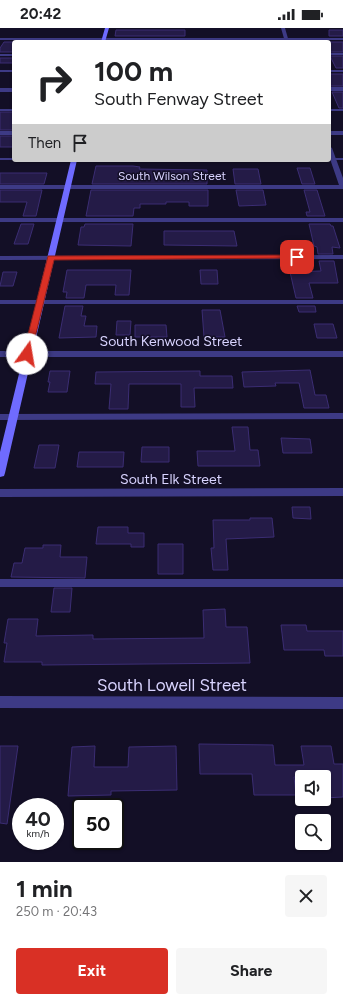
<!DOCTYPE html>
<meta charset="utf-8">
<style>
:root{--surface:#fff;--page:#f6f6f6;--text:#202124;--muted:#757577;--accent:#d93025}
body{margin:0;font-family:Figtree,sans-serif;background:var(--page);color:var(--text);height:100vh;display:flex;flex-direction:column;font-size:15px;white-space:nowrap}
*{box-sizing:border-box;margin:0}
p{font-size:13px;color:var(--muted)}
.icon{flex:none;width:22px;height:22px;fill:none;stroke:currentColor;stroke-width:2;stroke-linecap:round;stroke-linejoin:round}
.map{position:relative;height:834px;overflow:hidden}
.side{display:flex;flex-direction:column;background:var(--surface);flex:1}
.side>*{flex:none}
.guide{position:absolute;left:12px;top:12px;width:319px;height:122px;border-radius:4px;box-shadow:0 1px 3px #0004;background:#fff;color:var(--text);overflow:hidden}
.buttons{position:absolute;left:295px;top:742px;display:grid;gap:8px}
.buttons a{display:grid;place-items:center;width:36px;height:36px;border-radius:4px;background:var(--surface);box-shadow:0 1px 3px #0004;font-size:20px}
.speed{position:absolute;left:12px;top:770px;display:flex;gap:8px;font-size:20px;font-weight:700;text-align:center}
.speed>*{display:grid;place-content:center;width:52px;height:52px;border-radius:50%;background:var(--surface);box-shadow:0 1px 3px #0004;line-height:1}
.speed small{font-size:10px;font-weight:400}
.speed .limit{border:2px solid #111;border-radius:6px;background:#fff;color:#111}
.pin{position:absolute;display:grid;place-items:center;width:34px;height:34px;color:#fff;margin:-17px;border-radius:8px;box-shadow:0 2px 6px #0006}
.me{position:absolute;width:44px;margin:-22px;rotate:13deg;stroke-linejoin:round;filter:drop-shadow(0 0 3px #0008)}
.turn{display:flex;align-items:center;gap:14px;height:84px;padding:0 16px;font-size:18px}
.turn .icon{width:52px;height:52px;stroke-width:2.5}
.turn b{display:block;font-size:28px;line-height:34px}
.then{display:flex;align-items:center;height:38px;padding:0 16px;background:#0003;gap:8px;font-size:15px}
.round{display:grid;place-items:center;flex:none;width:42px;height:42px;border-radius:4px;background:var(--page)}
.headline{display:flex;align-items:center;justify-content:space-between;height:68px;padding:0 16px}
h1{font-size:24px;font-weight:700;line-height:30px}
.action{display:flex;gap:8px;margin-top:auto;padding:8px 16px}
.action a{flex:1;height:46px;border-radius:4px;background:var(--accent);color:#fff;font-size:16px;font-weight:700;line-height:46px;text-align:center}
.action a+a{background:var(--page);color:var(--text)}
.status{display:flex;justify-content:space-between;align-items:center;height:28px;padding:0 20px;background:var(--surface);direction:ltr}
.status svg{height:11px;fill:currentColor}
.map>svg:first-child{display:block}
.building{fill:#241b47;stroke:#3b2d73}
.lines{fill:none;stroke-linecap:round;stroke-linejoin:round}
.service{fill:#3d3a85;fill-rule:evenodd}
.minor{fill:#3d3a85;fill-rule:evenodd}
.secondary{fill:#6f6bff;fill-rule:evenodd}
.route{fill:#d93025;stroke:#8d1f18}
.labels{text-anchor:middle;stroke-width:3;stroke-linejoin:round;paint-order:stroke}
.far-street-label{font-size:12px;fill:#d9d4ff;stroke:#130f26}
.street-label{font-size:14px;fill:#d9d4ff;stroke:#130f26}
.near-street-label{font-size:17px;fill:#d9d4ff;stroke:#130f26}
</style>
<div class="status"><b>20:42</b><svg viewBox="0 0 49 12"><path d="M0 12V9h3v3zM5 12V6h3v6zM10 12V3h3v9zM15 12V0h3v12zM26 1h20v11H26zM47 4h2v5h-2z"/></svg></div>
<div class="map">
<svg width="343" height="834" viewBox="0 0 343 834">
<rect width="100%" height="100%" fill="#130f26"/>
<path class="building" d="M116,2H185V8H115Z
M329,2H343V8H329Z
M4,14H14V24H0V20Z
M329,14H343V24H329Z
M330,28H343V40H336Z
M0,30H14V35H0Z
M329,46H343V58H329Z
M332,64H343V80H339Z
M0,84H14V102H0Z
M0,108H14V119H0Z
M96,138H133L140,139L139,141L207,142V156H92Z
M297,140H310L315,156H302Z
M233,141H258L261,156H235Z
M0,145H47L44,156H0Z
M0,162H42L36,188H23L27,174H0Z
M91,162H208V178H189V174H166V176H140V180H134L133,188H86Z
M236,162H263L266,177L239,178Z
M304,162H317L325,188H307L306,184H310Z
M21,196H34L28,216H14Z
M85,196H133L131,218L78,217L81,199H84Z
M309,196H330L331,198H333L340,220L332,219L333,226H318L317,219L314,218Z
M164,203H234L237,218L164,217Z
M319,233H334L338,255H309L313,270H296L290,244L321,243Z
M67,242H131L129,267H115L116,257H86L84,270H66L67,264H63Z
M200,242H217L218,256H201Z
M3,244H17L13,258H0Z
M65,278H83L81,288H86L84,298H97L96,309L59,310Z
M297,278H315L316,284H299Z
M202,282H220L225,309H204Z
M117,293H131L130,307H116Z
M314,296H333L337,310H317Z
M135,297H166L167,309H135Z
M310,342L315,367H326L329,380H304L299,355H275L276,358L244,359L242,344Z
M50,343H70L67,364H48L50,354H48Z
M200,343V348H232L233,360H194L195,379H181V356H129L128,381H109L111,356H95L96,344Z
M232,399H248L250,422H258L260,438H198L197,423H235Z
M281,410L310,411L312,425H283Z
M39,417H59L55,440H34Z
M142,419H169V434H141Z
M79,424H124L123,439H77Z
M292,479H310L311,491L293,490Z
M250,490H272L274,509L226,511L228,542H213L211,520H214L213,492H250Z
M98,499H128V505H144V519H131V516H96Z
M158,516H183V546H158Z
M43,517H61L60,529H87L85,550L11,549L14,535H22L25,520H43Z
M54,560H72L70,584H51Z
M225,581L226,599H247L250,635L42,637V634H4L7,615H4L8,591H38L36,608L93,607V611L204,610L203,582Z
M281,597H306L307,603H343V628H325L324,622H284Z
M199,716L273,717L275,737H304L301,718H331L334,736H343V769L324,770V749H294L296,767H254L252,746H200Z
M0,718H18L7,796L0,795Z
M95,718L94,739H128L129,719L176,718L177,762L111,763V767L68,768L72,719Z"/>
<g class="lines">
<path class="service" d="M0,10H343V12H0Z
M0,42H14V44H0Z
M329,42H343V44H329Z
M0,81H14V83H0Z
M329,81H343V83H329Z
M0,130H14V132H16H0Z
M329,130H343V132H327H329Z
M0,190H343V194H0Z
M0,272H343V276H0Z
M343,385V391L0,392V386Z
M0,551H343V559H0Z"/>
<path class="minor" d="M281,0H285L289,14H285Z
M329,25H343V27H329Z
M0,26H14V28H0Z
M329,59H343V63H329Z
M0,60H14V64H0Z
M0,103H14V107H0Z
M329,103H343V107H329Z
M329,118L332,120L343,150V161H0V157H339L329,128Z
M343,227V231L0,232V228Z
M0,323H343V329H0Z
M343,460V468L0,469V461Z
M0,668L343,669V681L0,680Z"/>
<path class="secondary" d="M105,0H109L105,14H101Z
M71,132H77L5,445L4,448L0,449V424Z"/>
</g>
<path class="route" d="M297,227L300,229L299,230L54,232L31,326L27,328L23,326L48,228Z"/>
<g class="labels">
<g class="far-street-label">
<text x="172" y="152">South Wilson Street</text>
</g>
<g class="street-label">
<text x="171" y="318">South Kenwood Street</text>
<text x="171" y="456">South Elk Street</text>
</g>
<g class="near-street-label">
<text x="172" y="663">South Lowell Street</text>
</g>
</g>
</svg>
<div class="buttons">
<a><svg class="icon" aria-label="sound" viewBox="0 0 24 24"><path d="M4 9h4l5-4v14l-5-4H4zM17 9q2 3 0 6"/></svg></a>
<a><svg class="icon" aria-label="search" viewBox="0 0 24 24"><circle cx="10" cy="10" r="6"/><path d="M15 15l6 6"/></svg></a>
</div>
<div class="speed"><div>40<small>km/h</small></div><div class="limit">50</div></div>
<div class="pin" style="left:297px;top:229px;background:#d93025"><svg class="icon" aria-label="arrive" viewBox="0 0 24 24"><path d="M6 21V4h12l-3 4 3 4H6"/></svg></div>
<svg class="me" style="left:27px;top:326px" viewBox="-20 -20 40 40"><circle r="19" fill="#fff"/><path d="M0-13L10 11 0 6-10 11z" fill="#d93025"/></svg>
<div class="guide">
<div class="turn"><svg class="icon" aria-label="right" viewBox="0 0 24 24"><path d="M7 20v-9h11M14 6l5 5-5 5"/></svg><div><b>100 m</b>South Fenway Street</div></div>
<div class="then">Then<svg class="icon" aria-label="arrive" viewBox="0 0 24 24"><path d="M6 21V4h12l-3 4 3 4H6"/></svg></div>
</div>
</div>
<section class="side">
<div class="headline"><div><h1>1 min</h1><p>250 m · 20:43</p></div><a class="round"><svg class="icon" aria-label="close" viewBox="0 0 24 24"><path d="M6 6l12 12M18 6L6 18"/></svg></a></div>
<div class="action"><a>Exit</a><a>Share</a></div>
</section>
